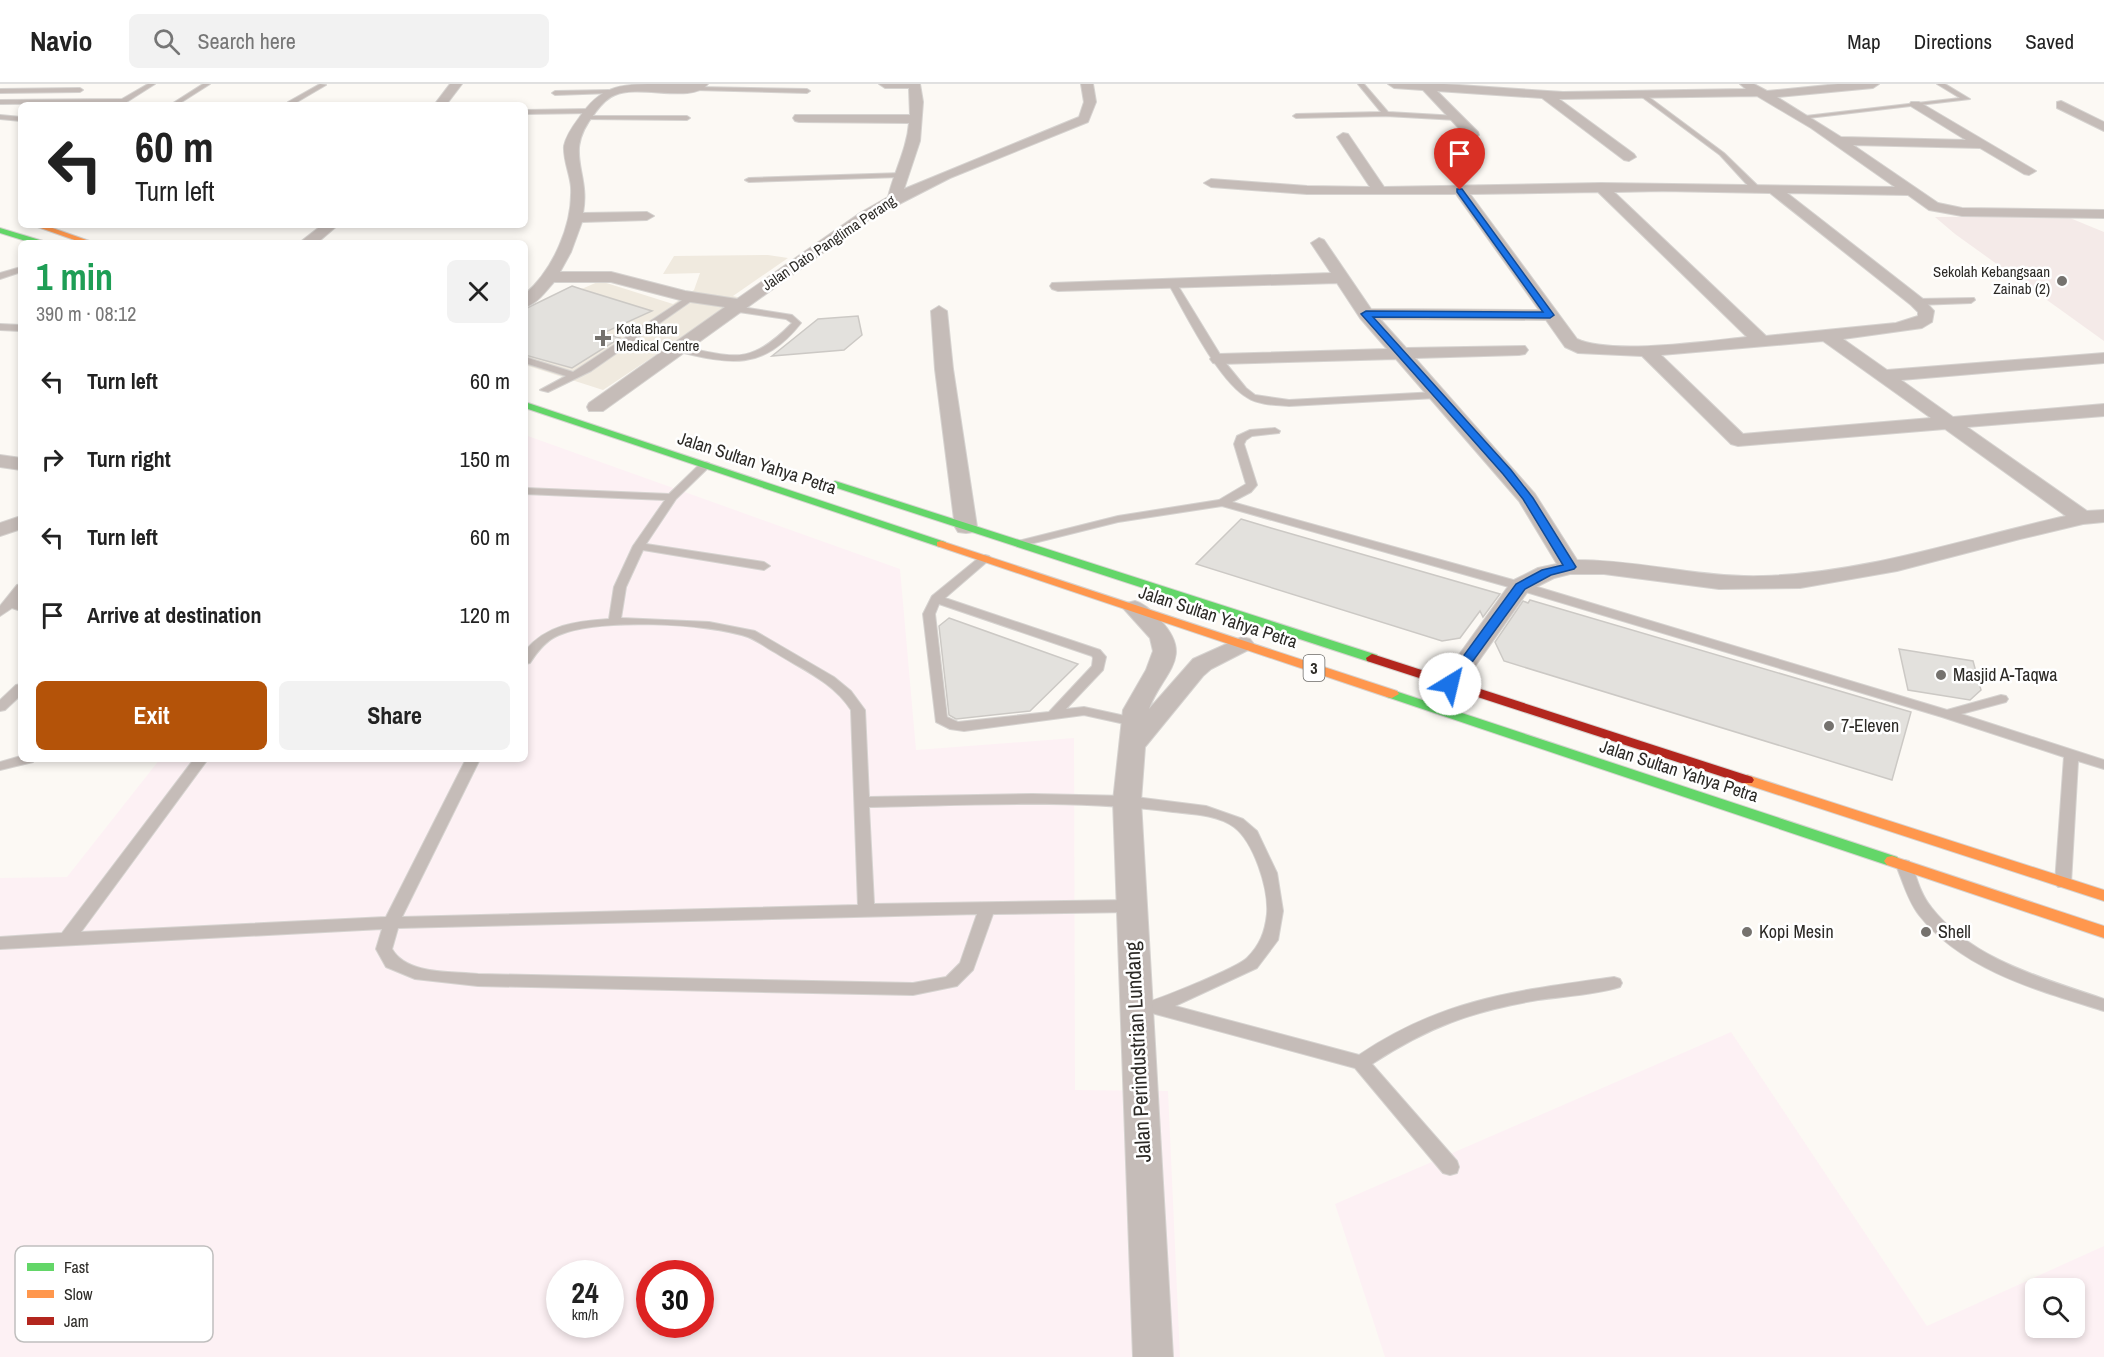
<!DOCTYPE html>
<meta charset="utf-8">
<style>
:root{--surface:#fff;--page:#f2f2f2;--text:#222;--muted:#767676;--line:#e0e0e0;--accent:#b45309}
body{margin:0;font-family:"Archivo Narrow",sans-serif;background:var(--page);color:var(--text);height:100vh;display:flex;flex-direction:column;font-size:22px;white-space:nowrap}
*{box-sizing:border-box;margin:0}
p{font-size:20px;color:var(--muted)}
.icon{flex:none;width:33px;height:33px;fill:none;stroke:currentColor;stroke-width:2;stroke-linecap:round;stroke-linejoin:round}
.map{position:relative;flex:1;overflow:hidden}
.drawer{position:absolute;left:18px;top:156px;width:510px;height:522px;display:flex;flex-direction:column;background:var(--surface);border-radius:9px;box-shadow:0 3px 9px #0003}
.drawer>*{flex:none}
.hud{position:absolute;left:18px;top:18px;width:510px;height:126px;border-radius:9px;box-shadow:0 3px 9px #0003;background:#fff;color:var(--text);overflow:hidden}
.buttons{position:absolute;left:2025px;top:1194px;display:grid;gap:12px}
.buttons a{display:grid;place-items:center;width:60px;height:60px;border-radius:9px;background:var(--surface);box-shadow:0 3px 9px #0003;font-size:30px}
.speed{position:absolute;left:546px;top:1176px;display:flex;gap:12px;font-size:30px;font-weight:700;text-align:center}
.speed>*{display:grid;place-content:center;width:78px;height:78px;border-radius:50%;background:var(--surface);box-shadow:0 3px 9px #0003;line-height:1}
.speed small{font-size:15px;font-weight:400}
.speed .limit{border:9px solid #d22;background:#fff;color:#111}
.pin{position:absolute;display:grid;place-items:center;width:51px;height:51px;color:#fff;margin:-62px -26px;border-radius:50% 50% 50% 0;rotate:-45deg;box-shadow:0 0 6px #0007}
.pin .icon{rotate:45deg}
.me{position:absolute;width:66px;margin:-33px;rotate:36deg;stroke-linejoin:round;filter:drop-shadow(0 0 4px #0008)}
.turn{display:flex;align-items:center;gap:21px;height:126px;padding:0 18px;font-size:27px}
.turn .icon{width:78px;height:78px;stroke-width:2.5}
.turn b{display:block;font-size:42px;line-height:51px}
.round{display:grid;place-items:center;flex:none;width:63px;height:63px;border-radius:9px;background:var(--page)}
.overview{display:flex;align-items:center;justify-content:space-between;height:102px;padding:0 18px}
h1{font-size:36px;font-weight:700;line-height:45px;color:#1e9e55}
.cta{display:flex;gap:12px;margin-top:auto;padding:12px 18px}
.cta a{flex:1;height:69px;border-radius:9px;background:var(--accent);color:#fff;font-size:24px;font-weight:700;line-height:69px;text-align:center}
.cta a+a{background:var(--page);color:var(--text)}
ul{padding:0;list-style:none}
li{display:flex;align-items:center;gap:18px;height:78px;padding:0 18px}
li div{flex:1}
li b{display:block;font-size:22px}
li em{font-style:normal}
header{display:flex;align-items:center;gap:36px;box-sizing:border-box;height:84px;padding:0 30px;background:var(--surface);border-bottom:2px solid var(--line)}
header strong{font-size:28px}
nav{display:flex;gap:33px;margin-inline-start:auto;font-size:21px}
.search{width:420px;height:54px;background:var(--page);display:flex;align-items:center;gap:15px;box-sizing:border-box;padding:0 21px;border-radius:9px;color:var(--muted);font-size:22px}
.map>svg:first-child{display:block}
.built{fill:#f0eadf}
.industrial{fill:#fdf1f4;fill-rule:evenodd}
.education{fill:#f4eae8}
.building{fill:#e3e1dd;stroke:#ccc9c5;stroke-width:1.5}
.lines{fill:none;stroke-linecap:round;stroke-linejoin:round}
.lane-casing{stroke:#d6d3d0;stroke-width:2}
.street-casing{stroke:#d6d3d0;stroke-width:2}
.fast-casing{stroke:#d6d3d0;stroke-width:2}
.slow-casing{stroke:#d6d3d0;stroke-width:2}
.jam-casing{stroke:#d6d3d0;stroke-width:2}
.lane{fill:#c5bcb8;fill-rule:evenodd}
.street{fill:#c5bcb8;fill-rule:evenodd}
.fast{fill:#63d668;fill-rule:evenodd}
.slow{fill:#ff974d;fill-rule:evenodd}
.jam{fill:#b3261e;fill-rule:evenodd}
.route{fill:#1a73e8;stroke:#114b97;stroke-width:1.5}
.poi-dot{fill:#75726e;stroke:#fff;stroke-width:2}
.labels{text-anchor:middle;stroke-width:5;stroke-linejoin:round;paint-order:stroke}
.far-street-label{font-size:15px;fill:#2c2a26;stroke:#fff}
.far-poi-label{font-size:15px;fill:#2c2a26;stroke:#fff;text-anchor:end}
.shield{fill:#fff;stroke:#6b6a67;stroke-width:1.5}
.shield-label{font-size:16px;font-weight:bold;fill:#2c2a26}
.street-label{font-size:18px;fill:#2c2a26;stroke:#fff}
.poi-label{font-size:18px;fill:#2c2a26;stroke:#fff;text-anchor:start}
.near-street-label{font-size:21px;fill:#2c2a26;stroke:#fff}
.key{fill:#fff;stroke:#c0bfbe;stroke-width:1.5}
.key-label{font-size:16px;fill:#2c2a26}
</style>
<header>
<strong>Navio</strong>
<div class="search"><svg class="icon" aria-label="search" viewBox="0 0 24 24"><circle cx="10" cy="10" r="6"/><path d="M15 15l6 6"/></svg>Search here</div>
<nav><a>Map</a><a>Directions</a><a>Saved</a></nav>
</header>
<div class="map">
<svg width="2104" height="1273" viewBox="0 0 2104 1273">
<rect width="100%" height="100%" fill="#fcf9f4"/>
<path class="built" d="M768,171L788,174L733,212L741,214L603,306L525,281V225L531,227L600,197L673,220L694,206L700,189L663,190L674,172Z"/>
<path class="industrial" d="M525,351L900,485L916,666L1074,654L1075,1006L1168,1007L1180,1273H0V794L67,793L160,675H525ZM560,1190H610V1240H560ZM650,1190H700V1240H650Z
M1731,948L1927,1242L2104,1162V1273H1385L1335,1120ZM2036,1204H2074V1244H2036Z"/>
<path class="education" d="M2065,132L2104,148V257L1955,150L1935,133Z"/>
<path class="building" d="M572,202L581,205L652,227L603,249L620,254L572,284L525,271V225Z
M858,232L862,251L844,266L772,272L818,235Z
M1241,435L1271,444L1500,510L1483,533L1480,527L1460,554L1442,557L1196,480Z
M1530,516L1911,628L1892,696L1504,577L1495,558L1523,517L1528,519Z
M949,534L1078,580L1030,627L956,635L949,631L939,542Z
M1899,565L1973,577L1981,606L1970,616L1908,606Z"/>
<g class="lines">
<defs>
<path id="lane" d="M148,0H155L122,21H114L116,19L0,20V16L122,15Z
M203,0H210L177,21H170Z
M320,0L326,1L297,18L304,21H294L288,18Z
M1358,0H1364L1388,28L1457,32L1460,34L1457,36L1386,32L1296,34L1293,32L1296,30L1381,28Z
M1937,0H1945L1970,15L1800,35L1797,33L1960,14Z
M697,3L807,5L810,7L807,9L695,6Z
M0,5L80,4L83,6L80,8L0,9Z
M609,6L611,9L555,11L552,9L555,7Z
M1642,11H1646L1724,69L1758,102V106H1752L1720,71L1642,13Z
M525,26L590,25L593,27L590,29L525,30Z
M0,31L21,33V37L0,35Z
M585,32H687L690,34L687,36L583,35Z
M903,89L904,91L900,93L749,98L745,96L749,94Z
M21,183V188L0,195V189Z
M1169,197H1175L1224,277L1246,304L1255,311L1289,316L1436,308L1441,311L1436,314L1289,322C1276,321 1259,321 1248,314C1218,297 1186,230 1168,199Z
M690,211L697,213L591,287L548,308L540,306L566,292L525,279V273L573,288Z
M1974,214L1975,216L1971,219L1917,221L1913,218L1917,215Z
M735,222L792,231L801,239C762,288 730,280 675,267L673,265L678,262C733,272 748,284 792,239L786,235L732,227V223Z
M0,240L21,241V247L0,246Z
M1275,344L1280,347L1279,349L1252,352L1246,356L1244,360L1257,401L1251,408L1232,418L1524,499L1947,626L2001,611L2006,612L2008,615L2006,618L1961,630L2104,676V685L2078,677L2071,799L2068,803H2058L2055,799L2064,673L1942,633L1516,505L1222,422L1118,438L1018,463L1012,460L1014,458L1118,432L1219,416L1246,400L1234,360L1237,352L1250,346Z
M705,378L709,379V383L676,415L646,460L764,478L770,482L764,486L643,466L626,503L621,534L709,538L755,547L834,593L851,607L865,626L869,713L1032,710L1127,712L1206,722L1243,735L1257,747L1277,789L1283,827L1278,856L1257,884L1175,922L1359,971C1444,914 1515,907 1614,893L1620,895L1622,899L1620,903C1594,911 1565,912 1538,916C1473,927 1428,943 1372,980L1457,1077L1459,1083L1457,1089L1450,1091L1443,1089L1355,984L1148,928L1146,923L1148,918C1164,913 1237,884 1247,874C1260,861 1265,848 1267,830C1269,805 1254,758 1234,743C1218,731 1192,730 1173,728C1073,715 970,721 869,723L874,820L1131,816L1137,818L1139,822L1137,826L1131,828L993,830L973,886L957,902L913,911L478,902L415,895L386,883L376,865L382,845L0,865V853L62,849L194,675H208L81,848L386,833L466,675H480L402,833L858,821L851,626C833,598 803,586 776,569C767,564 758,557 748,553C708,539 598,534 559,551C546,556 537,568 530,579L525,580V567C546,541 576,537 609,535L614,503L633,462L665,416L525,410V404L669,410L701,379ZM977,830L960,879L946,893L913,899L478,890C451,887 407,891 392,865L398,844Z
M985,471L989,472L991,474L989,476L945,514L1100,566L1106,573L1103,586L1066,625L1084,623L1139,635L1141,638L1139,641L1134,642L1084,631L964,647L950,645L936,638L923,530L932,512L981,472ZM939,520L1092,572L1093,574L1092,582L1049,628L958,638L947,633L935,530Z
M21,500V511L18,514L21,519V527L12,524L0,532V522L17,501Z
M21,600V611L5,626L0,627V616L16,601Z
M21,672V675H35L33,678L0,686V678Z
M1904,776L1909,777L1912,781C1917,795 1921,811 1931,823C1972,876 2043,894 2104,915V927C2040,907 1963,887 1919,831C1908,817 1903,798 1896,781L1899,777Z"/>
<path id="street" d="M450,0H462L446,21H434Z
M654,0H708C692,20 640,0 615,11C607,14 600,22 595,29C562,70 591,86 583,129L647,128L654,132L647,136L582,138L571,168L560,188H611L685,207L737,215L860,129L888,113C894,88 907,65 909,39L799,38L795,37L793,34L795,31H910L909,4H885L879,0H920L923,18L920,57L904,105L1079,33L1084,18L1081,0H1093L1096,18L1088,38L950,94L870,135L603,327H589L587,323L589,319L725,223L684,217L611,198H554C546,207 537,220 525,223V210C553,186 573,141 571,103C570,90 563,76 564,62C566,52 573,42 579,34C600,3 618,0 654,0Z
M1388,0H1444L1563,8L1746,5L1740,0H1754L1767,7L1838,0H1879L1873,4L1777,13L1841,53L1966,56L1909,21L1911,18H1919L2036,87L2029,91L2024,90L1980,64L1853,61L1938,119L1962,124L2104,126V134L1962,132L1929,126L1908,111L1787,109L1923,215L1934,227L1932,238L1922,244L1843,255L1887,286L2104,269V279L1901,296L1953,333L2104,320V332L1967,343L2087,427L2104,426V438L2083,440L2020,455L1897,487L1800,504L1719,505L1604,490H1570L1554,494L1528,507L1459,605L1450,607L1441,605L1438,600L1512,497L1538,484L1557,480L1519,417L1396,275L1219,280L1213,279L1210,275L1213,271L1219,270L1387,265L1360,234L1337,199L1058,207L1052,205L1050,202L1052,199L1331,189L1311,159L1319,154L1324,156L1371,225L1539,226L1456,110H1307L1211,103L1204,99L1211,95L1307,102L1370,103L1337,53L1343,49L1348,50L1384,103L1601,99L1895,103L1811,44L1757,12L1559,15L1634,70L1636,73L1629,77L1624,76L1542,14L1437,7L1478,48L1479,51L1473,55L1468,54L1423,6L1394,4ZM1663,107L1770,109L1911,221L1918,228V232L1896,239L1766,252L1614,108ZM1598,108L1747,253C1708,257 1611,271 1577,255L1470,110ZM1380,235L1546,236L1565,263L1578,269L1642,272L1731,360L1738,362L1945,345L2066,432C1966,454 1866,489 1763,492C1700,494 1639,476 1577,476L1535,410L1415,274L1519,271L1525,270L1528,266L1525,262L1406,264ZM1823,257L1931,334L1743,350L1661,271Z
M2061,17L2104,38V47L2057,24V18Z
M322,141H338L317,159H299Z
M939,222L947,227L953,285L977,443L974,448L966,449L958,448L955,443L935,285L931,227Z
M0,371L21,374V386L0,383Z
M21,432V445L0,452V439Z
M1135,517C1146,520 1153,529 1161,537C1195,574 1162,589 1149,625L1193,575L1242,553L1250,555L1254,560L1250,565L1211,585L1203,592L1145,663L1141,717L1173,1273H1133L1113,717L1123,626L1146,586L1153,567L1150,554L1123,524L1127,519Z"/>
<path id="fast" d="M0,144L43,157L44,159H32L0,149Z
M525,318L945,458L947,460L941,463L937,462L525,324Z
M835,397L1377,571L1378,574L1372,578L1367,577L831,402L830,400Z
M1392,606L1897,773L1900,777L1897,781H1887L1387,613L1385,610L1387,607Z"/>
<path id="slow" d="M32,141H44L95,159H83Z
M941,457L1397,607L1399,610L1392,614L1387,613L937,462V458Z
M1747,691L2104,806V817L1742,699L1740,696Z
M1892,772L2104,842V854L1887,781L1884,777L1887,773Z"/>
<path id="jam" d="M1372,570L1752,693L1754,696L1752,699H1742L1367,577L1366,574Z"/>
</defs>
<use href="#lane" class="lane-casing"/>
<use href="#street" class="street-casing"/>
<use href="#fast" class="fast-casing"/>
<use href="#slow" class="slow-casing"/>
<use href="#jam" class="jam-casing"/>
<use href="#lane" class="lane"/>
<use href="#street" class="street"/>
<use href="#fast" class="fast"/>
<use href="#slow" class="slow"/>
<use href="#jam" class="jam"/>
</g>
<path class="route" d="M1457,105H1462L1554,231L1550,234L1373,233L1511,386L1533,414L1576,483L1574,485L1551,491L1525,505L1454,603L1450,604L1443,600L1516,500L1542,486L1563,481L1523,415L1503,390L1361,230L1366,227L1543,228L1457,108Z"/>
<g class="poi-dot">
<circle cx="2062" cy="197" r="6"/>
<path d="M600 245h6v6h6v6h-6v6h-6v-6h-6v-6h6z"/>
<circle cx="1941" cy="591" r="6"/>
<circle cx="1829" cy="642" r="6"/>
<circle cx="1747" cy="848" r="6"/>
<circle cx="1926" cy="848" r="6"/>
</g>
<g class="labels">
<g class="far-street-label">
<text transform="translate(829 159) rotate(-34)" y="5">Jalan Dato Panglima Perang</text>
</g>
<g class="far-poi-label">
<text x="2050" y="193">Sekolah Kebangsaan<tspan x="2050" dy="17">Zainab (2)</tspan></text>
<text x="616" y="250" text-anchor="start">Kota Bharu<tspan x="616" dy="17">Medical Centre</tspan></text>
</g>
<rect class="shield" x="1303.5" y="571" width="21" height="26" rx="4.5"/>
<g class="shield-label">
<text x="1314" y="590">3</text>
</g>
<g class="street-label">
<text transform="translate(757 379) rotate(18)" y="6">Jalan Sultan Yahya Petra</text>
<text transform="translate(1218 533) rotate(18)" y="6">Jalan Sultan Yahya Petra</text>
<text transform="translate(1679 687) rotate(18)" y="6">Jalan Sultan Yahya Petra</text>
</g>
<g class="poi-label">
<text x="1953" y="597">Masjid A-Taqwa</text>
<text x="1841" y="648">7-Eleven</text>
<text x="1759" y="854">Kopi Mesin</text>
<text x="1938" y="854">Shell</text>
</g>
<g class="near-street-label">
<text transform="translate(1138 968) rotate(-93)" y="7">Jalan Perindustrian Lundang</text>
</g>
</g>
<rect x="15" y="1162" width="198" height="96" rx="9" class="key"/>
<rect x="27" y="1179" width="27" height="8" fill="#63d668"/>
<rect x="27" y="1206" width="27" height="8" fill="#ff974d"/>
<rect x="27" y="1233" width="27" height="8" fill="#b3261e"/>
<g class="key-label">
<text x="64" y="1189">Fast</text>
<text x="64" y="1216">Slow</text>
<text x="64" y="1243">Jam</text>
</g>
</svg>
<div class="buttons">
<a><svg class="icon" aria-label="search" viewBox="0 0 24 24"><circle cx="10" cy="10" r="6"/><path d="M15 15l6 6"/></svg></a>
</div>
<div class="speed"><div>24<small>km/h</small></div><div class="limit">30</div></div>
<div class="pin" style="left:1460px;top:106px;background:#d93025"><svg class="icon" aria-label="arrive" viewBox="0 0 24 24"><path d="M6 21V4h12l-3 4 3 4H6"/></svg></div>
<svg class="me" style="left:1450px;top:600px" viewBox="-20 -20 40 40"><circle r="19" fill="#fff"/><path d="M0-13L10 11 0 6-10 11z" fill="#1a73e8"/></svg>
<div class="hud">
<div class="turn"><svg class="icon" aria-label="left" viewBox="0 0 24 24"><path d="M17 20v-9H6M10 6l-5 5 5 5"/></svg><div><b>60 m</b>Turn left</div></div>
</div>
<section class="drawer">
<div class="overview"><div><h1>1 min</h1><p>390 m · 08:12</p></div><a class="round"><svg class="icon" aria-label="close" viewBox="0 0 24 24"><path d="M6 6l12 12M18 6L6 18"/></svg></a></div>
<ul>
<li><svg class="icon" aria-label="left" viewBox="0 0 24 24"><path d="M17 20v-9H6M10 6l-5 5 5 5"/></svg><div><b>Turn left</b></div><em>60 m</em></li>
<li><svg class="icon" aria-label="right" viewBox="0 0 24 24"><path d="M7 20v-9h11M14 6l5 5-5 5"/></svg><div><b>Turn right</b></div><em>150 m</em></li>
<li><svg class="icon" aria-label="left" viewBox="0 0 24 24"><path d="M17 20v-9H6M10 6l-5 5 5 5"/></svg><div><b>Turn left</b></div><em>60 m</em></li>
<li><svg class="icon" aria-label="arrive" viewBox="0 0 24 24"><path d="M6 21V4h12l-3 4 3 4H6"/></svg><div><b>Arrive at destination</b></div><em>120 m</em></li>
</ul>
<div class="cta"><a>Exit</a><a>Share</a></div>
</section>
</div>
